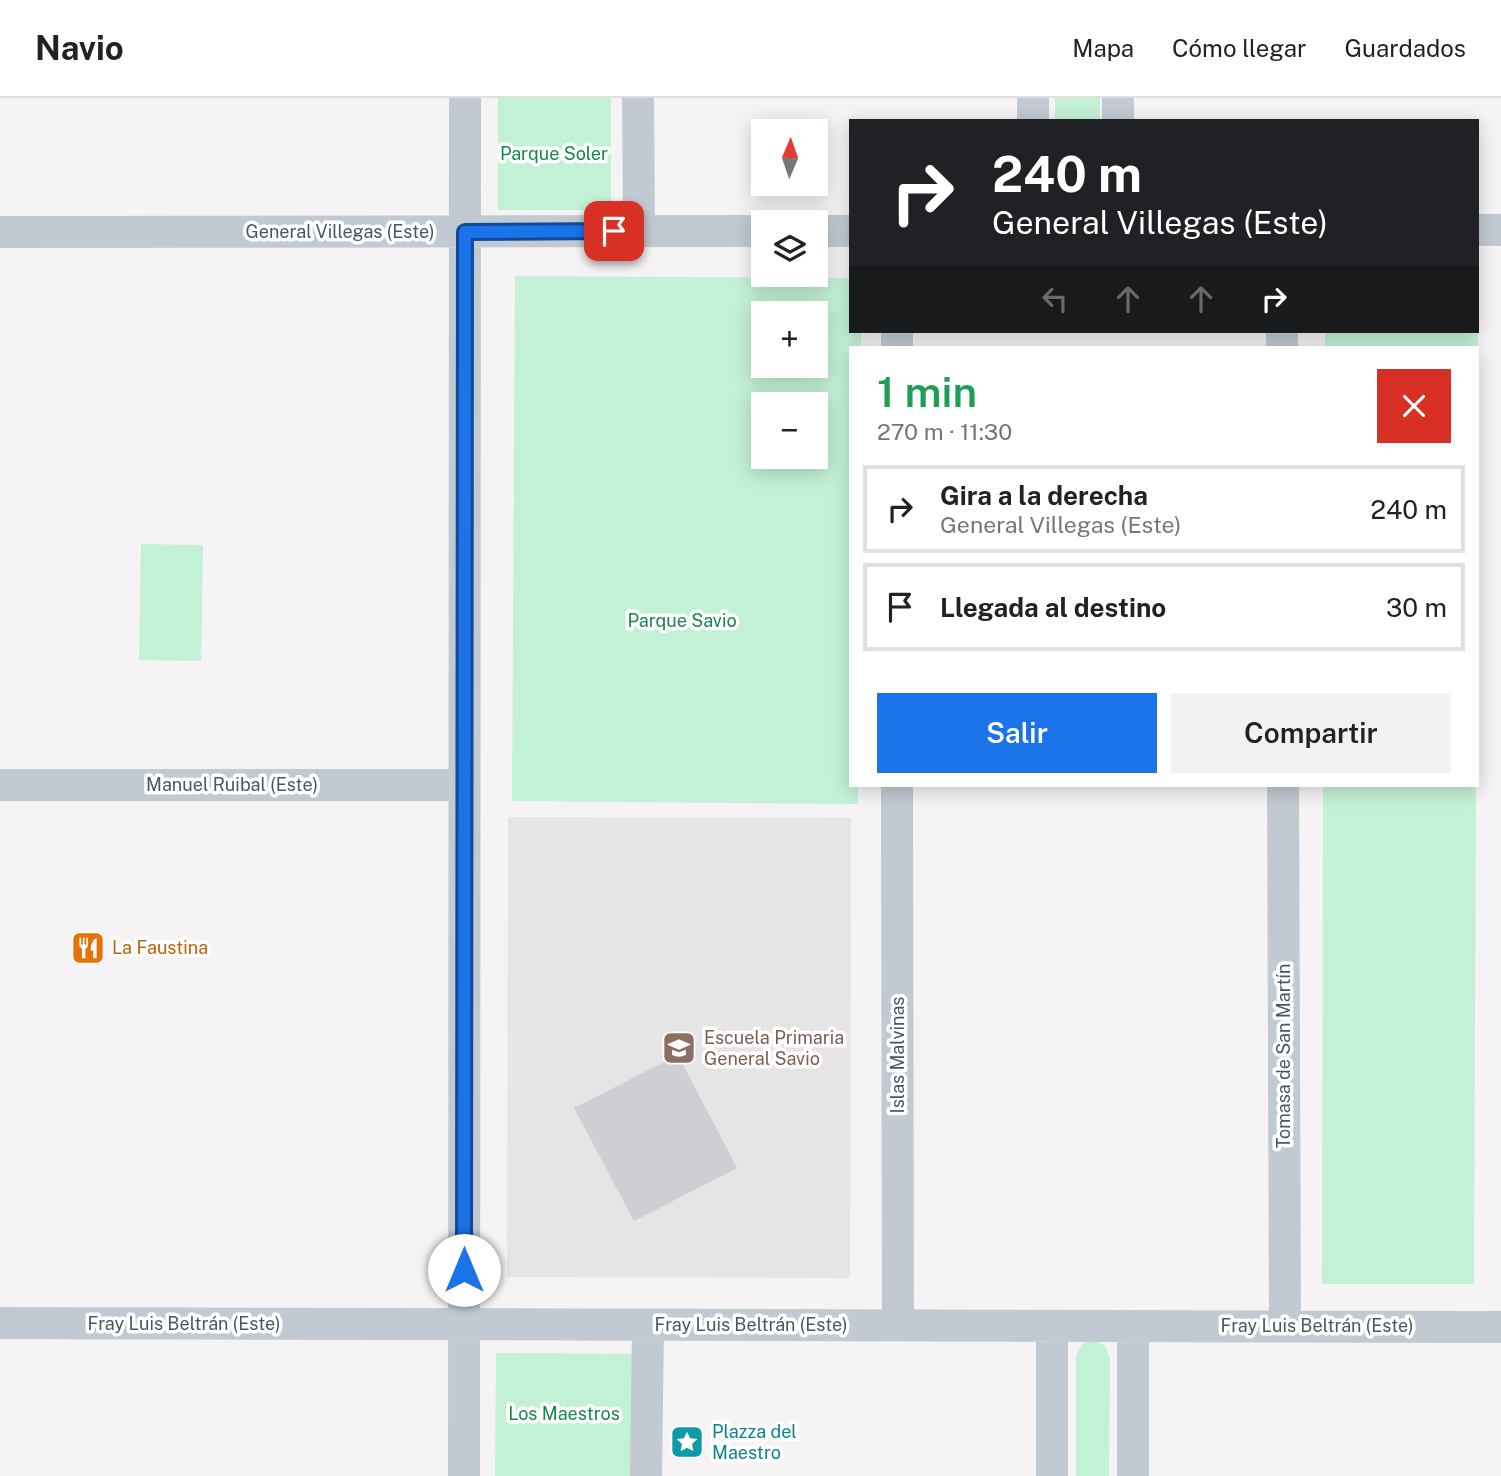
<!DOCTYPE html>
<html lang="es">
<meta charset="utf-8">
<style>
:root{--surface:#fff;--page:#f2f2f2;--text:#222;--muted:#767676;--line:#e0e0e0;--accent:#1a73e8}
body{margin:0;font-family:"Public Sans",sans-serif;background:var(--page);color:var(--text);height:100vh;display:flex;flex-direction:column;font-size:26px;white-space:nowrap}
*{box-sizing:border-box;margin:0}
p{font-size:23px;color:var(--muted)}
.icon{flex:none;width:38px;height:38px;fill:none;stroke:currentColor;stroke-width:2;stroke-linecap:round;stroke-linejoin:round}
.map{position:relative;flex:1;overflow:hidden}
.sheet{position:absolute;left:849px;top:248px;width:630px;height:441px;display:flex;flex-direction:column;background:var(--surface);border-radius:0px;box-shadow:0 4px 18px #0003}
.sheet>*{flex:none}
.top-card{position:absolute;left:849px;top:21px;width:630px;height:214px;border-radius:0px;box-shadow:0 4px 18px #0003;background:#202124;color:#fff;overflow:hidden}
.needle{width:46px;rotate:2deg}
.controls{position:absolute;left:751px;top:21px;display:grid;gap:14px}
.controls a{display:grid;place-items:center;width:77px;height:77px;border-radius:0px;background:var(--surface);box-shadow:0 4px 18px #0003;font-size:35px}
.pin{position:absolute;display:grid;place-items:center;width:60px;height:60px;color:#fff;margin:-30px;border-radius:14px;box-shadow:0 4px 10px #0006}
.me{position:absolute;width:77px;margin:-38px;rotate:0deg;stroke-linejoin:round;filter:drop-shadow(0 0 5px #0008)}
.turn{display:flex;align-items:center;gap:24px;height:147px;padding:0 28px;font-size:32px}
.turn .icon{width:91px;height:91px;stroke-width:2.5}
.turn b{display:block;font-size:49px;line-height:60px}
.lanes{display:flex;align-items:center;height:66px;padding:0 28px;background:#0003;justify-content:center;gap:35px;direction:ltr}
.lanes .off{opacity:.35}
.round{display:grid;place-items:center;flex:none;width:74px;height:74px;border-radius:0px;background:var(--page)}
.headline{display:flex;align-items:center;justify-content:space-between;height:119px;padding:0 28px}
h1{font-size:42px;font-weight:600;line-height:52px;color:#1e9e55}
.action{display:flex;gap:14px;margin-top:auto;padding:14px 28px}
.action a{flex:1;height:80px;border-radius:0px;background:var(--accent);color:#fff;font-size:28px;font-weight:600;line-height:80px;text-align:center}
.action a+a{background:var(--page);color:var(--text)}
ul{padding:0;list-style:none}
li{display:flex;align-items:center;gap:21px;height:88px;margin:0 14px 10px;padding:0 14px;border:4px solid var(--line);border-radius:0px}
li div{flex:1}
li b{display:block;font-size:26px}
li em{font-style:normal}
header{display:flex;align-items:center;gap:42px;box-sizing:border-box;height:98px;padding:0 35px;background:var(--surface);border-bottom:2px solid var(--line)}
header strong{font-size:33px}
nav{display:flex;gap:38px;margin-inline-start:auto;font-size:24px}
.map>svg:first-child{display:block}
.education{fill:#e6e4e5}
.green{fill:#c3f1d5;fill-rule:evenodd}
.building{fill:#cdcfd5}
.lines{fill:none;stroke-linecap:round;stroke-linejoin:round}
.street{stroke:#c1cad2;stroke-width:32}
.route-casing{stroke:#114b97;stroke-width:18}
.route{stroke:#1a73e8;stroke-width:12}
.labels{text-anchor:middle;stroke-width:7;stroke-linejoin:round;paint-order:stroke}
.park-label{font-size:18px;fill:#17864f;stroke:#fff}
.street-label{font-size:18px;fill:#4a5661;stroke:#fff}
.food-label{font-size:18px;fill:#c56008;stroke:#fff;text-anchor:start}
.education-label{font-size:18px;fill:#785e54;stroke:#fff;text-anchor:start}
.culture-label{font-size:18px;fill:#0d838f;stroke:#fff;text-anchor:start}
</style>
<header>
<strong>Navio</strong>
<nav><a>Mapa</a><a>Cómo llegar</a><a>Guardados</a></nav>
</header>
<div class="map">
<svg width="1501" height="1378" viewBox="0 0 1501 1378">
<rect width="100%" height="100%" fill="#f5f3f3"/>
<path class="education" d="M508,719L851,720L850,1180L507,1179Z"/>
<path class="green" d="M498,0H611V112H498Z
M1055,0H1100V23H1055Z
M515,178L850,180V233H861V250H850V688H858V706L512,703ZM816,215V268H763V215ZM816,306V359H763V306Z
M1477,179H1478L1477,441V250H1325V233H1477Z
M141,446L203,447L201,563L139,562Z
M1323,688H1476L1474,1186H1322Z
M1094,1242L1105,1248L1110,1260L1109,1378H1076V1258L1082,1246Z
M496,1255L633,1256L632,1378H495Z"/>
<path class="building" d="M678,957L737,1070L634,1123L574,1010Z"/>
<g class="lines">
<path class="street" d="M638,0L639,133
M1033,0V23
M1118,23V0
M1477,132H1501
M816,133H850
M0,134L763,133
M897,233V250
M1282,233V250
M0,687H464
M897,688L898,1227
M1283,688L1285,1228
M0,1225L1501,1229
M464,1378L465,0
M646,1378L648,1227
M1052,1378V1228
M1133,1378V1228"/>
</g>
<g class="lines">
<defs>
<path id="route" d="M464,1172L465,134L614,133"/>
</defs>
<use href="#route" class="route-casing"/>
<use href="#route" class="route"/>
</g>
<defs>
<symbol id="restaurant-square" viewBox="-11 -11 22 22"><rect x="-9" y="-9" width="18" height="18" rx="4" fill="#e8710a" stroke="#fff"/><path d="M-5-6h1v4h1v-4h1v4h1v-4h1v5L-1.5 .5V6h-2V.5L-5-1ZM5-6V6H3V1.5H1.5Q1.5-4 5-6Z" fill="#fff"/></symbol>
<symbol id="school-square" viewBox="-11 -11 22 22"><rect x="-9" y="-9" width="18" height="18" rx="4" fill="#8d6e63" stroke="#fff"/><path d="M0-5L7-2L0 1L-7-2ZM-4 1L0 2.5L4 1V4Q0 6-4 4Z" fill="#fff"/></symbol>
<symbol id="sight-square" viewBox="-11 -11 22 22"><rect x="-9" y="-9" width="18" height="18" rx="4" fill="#0f9aa8" stroke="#fff"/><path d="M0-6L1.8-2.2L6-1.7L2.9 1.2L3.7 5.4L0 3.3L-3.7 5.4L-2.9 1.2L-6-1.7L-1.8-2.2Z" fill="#fff"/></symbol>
</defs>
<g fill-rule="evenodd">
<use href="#restaurant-square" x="69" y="831" width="38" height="38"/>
<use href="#school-square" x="660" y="931" width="38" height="38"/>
<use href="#sight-square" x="668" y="1325" width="38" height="38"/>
</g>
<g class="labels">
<g class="park-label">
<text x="554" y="62">Parque Soler</text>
<text x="682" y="529">Parque Savio</text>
<text x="564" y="1322">Los Maestros</text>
</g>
<g class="street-label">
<text x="340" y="140">General Villegas (Este)</text>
<text x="232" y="693">Manuel Ruibal (Este)</text>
<text transform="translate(898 957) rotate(-90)" y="6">Islas Malvinas</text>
<text transform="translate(1284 958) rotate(-90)" y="6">Tomasa de San Martín</text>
<text x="184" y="1232">Fray Luis Beltrán (Este)</text>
<text x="751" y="1233">Fray Luis Beltrán (Este)</text>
<text x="1317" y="1234">Fray Luis Beltrán (Este)</text>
</g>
<g class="food-label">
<text x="112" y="856">La Faustina</text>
</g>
<g class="education-label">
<text x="704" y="946">Escuela Primaria<tspan x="704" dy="21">General Savio</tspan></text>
</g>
<g class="culture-label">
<text x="712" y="1340">Plazza del<tspan x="712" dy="21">Maestro</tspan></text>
</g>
</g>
</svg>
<div class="controls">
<a><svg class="needle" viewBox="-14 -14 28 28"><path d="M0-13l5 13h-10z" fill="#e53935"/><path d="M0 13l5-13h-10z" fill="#767676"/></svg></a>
<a><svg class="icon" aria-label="layers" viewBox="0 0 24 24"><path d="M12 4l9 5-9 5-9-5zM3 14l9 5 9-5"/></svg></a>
<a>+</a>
<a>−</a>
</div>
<div class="pin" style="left:614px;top:133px;background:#d93025"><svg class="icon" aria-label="arrive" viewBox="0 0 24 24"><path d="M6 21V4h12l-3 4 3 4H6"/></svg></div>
<svg class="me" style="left:464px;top:1172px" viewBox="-20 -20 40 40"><circle r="19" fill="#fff"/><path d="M0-13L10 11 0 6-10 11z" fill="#1a73e8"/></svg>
<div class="top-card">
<div class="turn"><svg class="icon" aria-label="right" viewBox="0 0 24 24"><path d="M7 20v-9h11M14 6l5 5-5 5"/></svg><div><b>240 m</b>General Villegas (Este)</div></div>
<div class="lanes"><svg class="icon off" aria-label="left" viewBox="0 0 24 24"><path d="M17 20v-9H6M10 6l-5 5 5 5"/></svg><svg class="icon off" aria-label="ahead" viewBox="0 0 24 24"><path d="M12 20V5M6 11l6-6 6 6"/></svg><svg class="icon off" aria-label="ahead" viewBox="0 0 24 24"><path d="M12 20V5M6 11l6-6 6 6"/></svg><svg class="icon" aria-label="right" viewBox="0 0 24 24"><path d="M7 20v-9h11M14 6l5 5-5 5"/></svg></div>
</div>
<section class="sheet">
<div class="headline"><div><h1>1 min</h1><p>270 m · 11:30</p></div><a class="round" style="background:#d93025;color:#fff"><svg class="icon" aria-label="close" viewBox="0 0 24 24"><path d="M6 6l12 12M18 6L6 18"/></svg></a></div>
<ul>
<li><svg class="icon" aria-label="right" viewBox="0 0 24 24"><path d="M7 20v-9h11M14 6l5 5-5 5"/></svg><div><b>Gira a la derecha</b><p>General Villegas (Este)</p></div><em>240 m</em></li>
<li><svg class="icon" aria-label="arrive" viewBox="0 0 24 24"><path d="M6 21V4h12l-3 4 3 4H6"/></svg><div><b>Llegada al destino</b></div><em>30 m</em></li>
</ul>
<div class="action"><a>Salir</a><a>Compartir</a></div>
</section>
</div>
